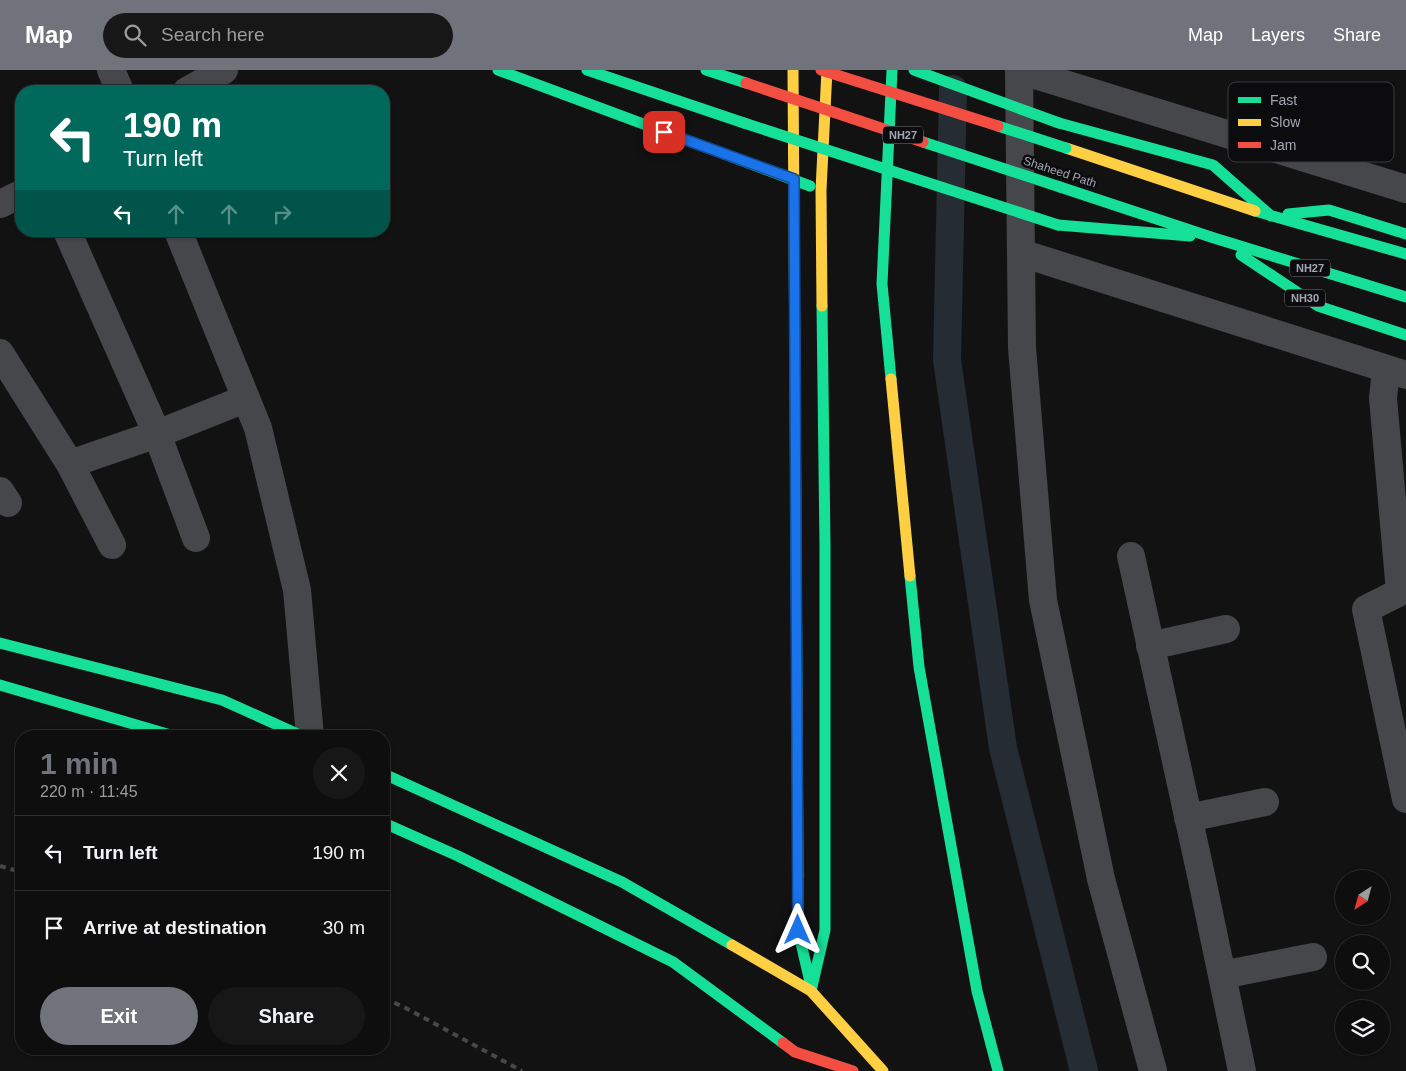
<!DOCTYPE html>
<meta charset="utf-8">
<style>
:root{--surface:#0e0e0e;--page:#171717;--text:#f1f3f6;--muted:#9b9c9e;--line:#2e2e2e;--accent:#70737b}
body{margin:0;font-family:Arial,sans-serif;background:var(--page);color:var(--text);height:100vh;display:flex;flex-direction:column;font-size:19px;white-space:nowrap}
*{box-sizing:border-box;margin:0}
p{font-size:16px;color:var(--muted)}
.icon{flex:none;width:28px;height:28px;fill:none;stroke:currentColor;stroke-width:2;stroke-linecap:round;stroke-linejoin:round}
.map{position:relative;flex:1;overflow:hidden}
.sheet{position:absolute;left:15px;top:660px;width:375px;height:325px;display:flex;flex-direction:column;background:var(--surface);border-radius:20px;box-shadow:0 1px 4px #0004,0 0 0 1px var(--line)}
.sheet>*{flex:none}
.hud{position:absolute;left:15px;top:15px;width:375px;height:152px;border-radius:20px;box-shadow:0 1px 4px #0004,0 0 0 1px var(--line);background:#00695c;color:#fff;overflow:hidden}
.needle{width:32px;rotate:216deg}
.controls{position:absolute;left:1335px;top:800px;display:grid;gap:10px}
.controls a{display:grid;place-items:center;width:55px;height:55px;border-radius:50%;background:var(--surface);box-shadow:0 1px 4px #0004,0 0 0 1px var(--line);font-size:25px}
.pin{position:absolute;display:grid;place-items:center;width:42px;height:42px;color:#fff;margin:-21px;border-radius:10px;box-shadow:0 2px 8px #0006}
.me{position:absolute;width:55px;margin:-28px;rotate:0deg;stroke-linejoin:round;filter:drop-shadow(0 0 4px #0008)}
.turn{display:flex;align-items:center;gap:18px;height:105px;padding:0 25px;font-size:22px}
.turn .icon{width:65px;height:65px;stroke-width:2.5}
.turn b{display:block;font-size:35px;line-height:42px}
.lanes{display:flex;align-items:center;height:48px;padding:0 25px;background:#0003;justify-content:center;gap:25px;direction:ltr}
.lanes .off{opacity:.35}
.round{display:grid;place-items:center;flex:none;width:52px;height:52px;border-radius:26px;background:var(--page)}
.head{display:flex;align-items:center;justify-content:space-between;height:85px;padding:0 25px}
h1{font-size:30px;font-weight:700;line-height:38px;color:var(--accent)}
.cta{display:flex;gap:10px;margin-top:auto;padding:10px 25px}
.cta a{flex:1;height:58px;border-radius:30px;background:var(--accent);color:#fff;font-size:20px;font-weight:700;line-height:58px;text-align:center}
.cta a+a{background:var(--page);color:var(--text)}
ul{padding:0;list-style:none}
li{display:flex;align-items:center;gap:15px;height:75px;padding:0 25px;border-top:1px solid var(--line)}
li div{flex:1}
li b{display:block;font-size:19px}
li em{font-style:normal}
header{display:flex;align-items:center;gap:30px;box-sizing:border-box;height:70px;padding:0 25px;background:var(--accent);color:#fff}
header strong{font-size:24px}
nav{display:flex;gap:28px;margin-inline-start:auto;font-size:18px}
.search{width:350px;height:45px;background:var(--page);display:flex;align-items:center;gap:12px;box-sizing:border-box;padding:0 18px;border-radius:28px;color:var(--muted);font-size:19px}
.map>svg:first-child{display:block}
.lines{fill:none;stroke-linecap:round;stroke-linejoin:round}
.canal{stroke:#252c34;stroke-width:28}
.street{stroke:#46474b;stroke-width:28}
.fast{stroke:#16e098;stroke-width:11}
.slow{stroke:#ffcf43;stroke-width:11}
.jam{stroke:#f24e42;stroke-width:11}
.rail{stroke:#46484b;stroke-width:4;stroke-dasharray:6 5;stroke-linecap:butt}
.fast-bridge{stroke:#16e098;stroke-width:11}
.jam-bridge{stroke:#f24e42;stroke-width:11}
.route-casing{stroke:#114b97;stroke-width:12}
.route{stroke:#1a73e8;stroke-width:9}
.labels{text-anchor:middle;stroke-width:5;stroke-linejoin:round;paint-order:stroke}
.shield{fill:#0c0c0e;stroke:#757882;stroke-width:1}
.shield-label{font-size:11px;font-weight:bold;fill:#a2a7b4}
.street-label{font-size:12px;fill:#a2a7b4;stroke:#0c0c0e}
.key{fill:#0c0c0e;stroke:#393a40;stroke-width:1}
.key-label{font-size:14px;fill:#a2a7b4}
</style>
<header>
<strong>Map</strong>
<div class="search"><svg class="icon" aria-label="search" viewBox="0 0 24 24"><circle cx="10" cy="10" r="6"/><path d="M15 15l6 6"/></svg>Search here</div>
<nav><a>Map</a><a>Layers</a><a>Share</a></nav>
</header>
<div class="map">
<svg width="1406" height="1001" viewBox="0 0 1406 1001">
<rect width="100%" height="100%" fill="#121212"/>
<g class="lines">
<path class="canal" d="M953,19L947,290L1003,678L1084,1001"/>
<path class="street" d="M111,0L120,21
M1019,0L1022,278L1043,530L1101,809L1153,1001
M1019,0L1406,119
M187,21L224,0
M0,134L21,124
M67,161L157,364L196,468
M178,161L258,358L297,520L310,666
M1021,183L1406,305
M0,283L70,394L157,364L245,329
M1386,299L1383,328L1400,522
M70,394L112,475
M0,421L8,433
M1131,486L1201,805L1242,1001
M1406,519L1366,539L1406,729
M1150,576L1226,559
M1188,748L1265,732
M1222,905L1313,887"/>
<path class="fast" d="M498,0L810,116
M587,0L744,53
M706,0L746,13
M1059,53L1213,95L1271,146
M1060,117L1214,168L1406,227
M1255,141L1406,184
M1288,144L1329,140L1406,164
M1058,155L1190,166
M1241,185L1318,236L1406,265
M795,308L797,620
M891,309L882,214L892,0
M910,506L919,597L977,921L998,1001
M0,573L222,630L302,666
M0,615L174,666
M384,704L622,812L732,875
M384,753L458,786L673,892L783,973
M798,806V860L810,912
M811,921L825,860V476L822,236"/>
<path class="slow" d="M793,0L795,308
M1066,78L1255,141
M822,236L821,120L827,0
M891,309L910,506
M797,620L798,806
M732,875L811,921L883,1001"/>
<path class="jam" d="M783,973L795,982L853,1001"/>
<path class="rail" d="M0,796L21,802
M384,929L402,936L522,1001"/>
<path class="fast-bridge" d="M914,0L1059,53
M744,53L1058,155
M998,56L1066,78
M923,72L1060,117"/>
<path class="jam-bridge" d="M821,0L998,56
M746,13L923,72"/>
</g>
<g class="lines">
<defs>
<path id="route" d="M664,62L794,109L798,860"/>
</defs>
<use href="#route" class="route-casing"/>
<use href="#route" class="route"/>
</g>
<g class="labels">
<g class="shield">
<rect x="883" y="56.5" width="40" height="17" rx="4"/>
<rect x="1290" y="189.5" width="40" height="17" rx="4"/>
<rect x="1285" y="219.5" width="40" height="17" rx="4"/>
</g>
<g class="shield-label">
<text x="903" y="69">NH27</text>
<text x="1310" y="202">NH27</text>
<text x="1305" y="232">NH30</text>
</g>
<g class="street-label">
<text transform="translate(1060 102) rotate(18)" y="4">Shaheed Path</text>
</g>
</g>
<rect x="1228" y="12" width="166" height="80" rx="8" class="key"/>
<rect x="1238" y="27" width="23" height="6" fill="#16e098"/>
<rect x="1238" y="49" width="23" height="7" fill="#ffcf43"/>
<rect x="1238" y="72" width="23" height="6" fill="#f24e42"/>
<g class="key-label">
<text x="1270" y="35">Fast</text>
<text x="1270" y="57">Slow</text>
<text x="1270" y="80">Jam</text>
</g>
</svg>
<div class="controls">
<a><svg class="needle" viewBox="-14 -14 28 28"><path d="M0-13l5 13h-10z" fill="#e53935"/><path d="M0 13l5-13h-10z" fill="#9b9c9e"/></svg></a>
<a><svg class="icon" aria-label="search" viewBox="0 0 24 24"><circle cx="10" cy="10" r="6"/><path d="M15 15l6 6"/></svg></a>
<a><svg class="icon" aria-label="layers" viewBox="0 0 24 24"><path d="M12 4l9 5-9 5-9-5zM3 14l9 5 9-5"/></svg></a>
</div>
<div class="pin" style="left:664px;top:62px;background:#d93025"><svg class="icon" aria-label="arrive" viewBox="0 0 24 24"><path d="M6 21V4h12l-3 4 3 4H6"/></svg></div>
<svg class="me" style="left:798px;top:860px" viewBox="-20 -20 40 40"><path d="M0-17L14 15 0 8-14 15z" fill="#1a73e8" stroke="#fff" stroke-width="4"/></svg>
<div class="hud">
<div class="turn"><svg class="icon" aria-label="left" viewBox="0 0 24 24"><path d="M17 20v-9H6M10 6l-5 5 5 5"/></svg><div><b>190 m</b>Turn left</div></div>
<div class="lanes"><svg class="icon" aria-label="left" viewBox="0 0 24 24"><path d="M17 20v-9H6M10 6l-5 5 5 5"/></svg><svg class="icon off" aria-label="ahead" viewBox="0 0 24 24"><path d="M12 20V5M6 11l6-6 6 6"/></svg><svg class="icon off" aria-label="ahead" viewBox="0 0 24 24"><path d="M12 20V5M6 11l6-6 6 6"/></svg><svg class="icon off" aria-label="right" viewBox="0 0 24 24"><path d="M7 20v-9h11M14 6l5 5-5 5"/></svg></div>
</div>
<section class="sheet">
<div class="head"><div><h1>1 min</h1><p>220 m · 11:45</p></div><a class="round"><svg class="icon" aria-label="close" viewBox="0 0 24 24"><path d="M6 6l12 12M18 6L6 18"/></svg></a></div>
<ul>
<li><svg class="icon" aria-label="left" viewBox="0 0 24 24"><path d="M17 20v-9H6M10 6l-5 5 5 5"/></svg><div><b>Turn left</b></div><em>190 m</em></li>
<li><svg class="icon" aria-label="arrive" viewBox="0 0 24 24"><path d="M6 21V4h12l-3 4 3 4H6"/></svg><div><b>Arrive at destination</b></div><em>30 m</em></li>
</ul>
<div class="cta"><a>Exit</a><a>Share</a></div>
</section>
</div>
